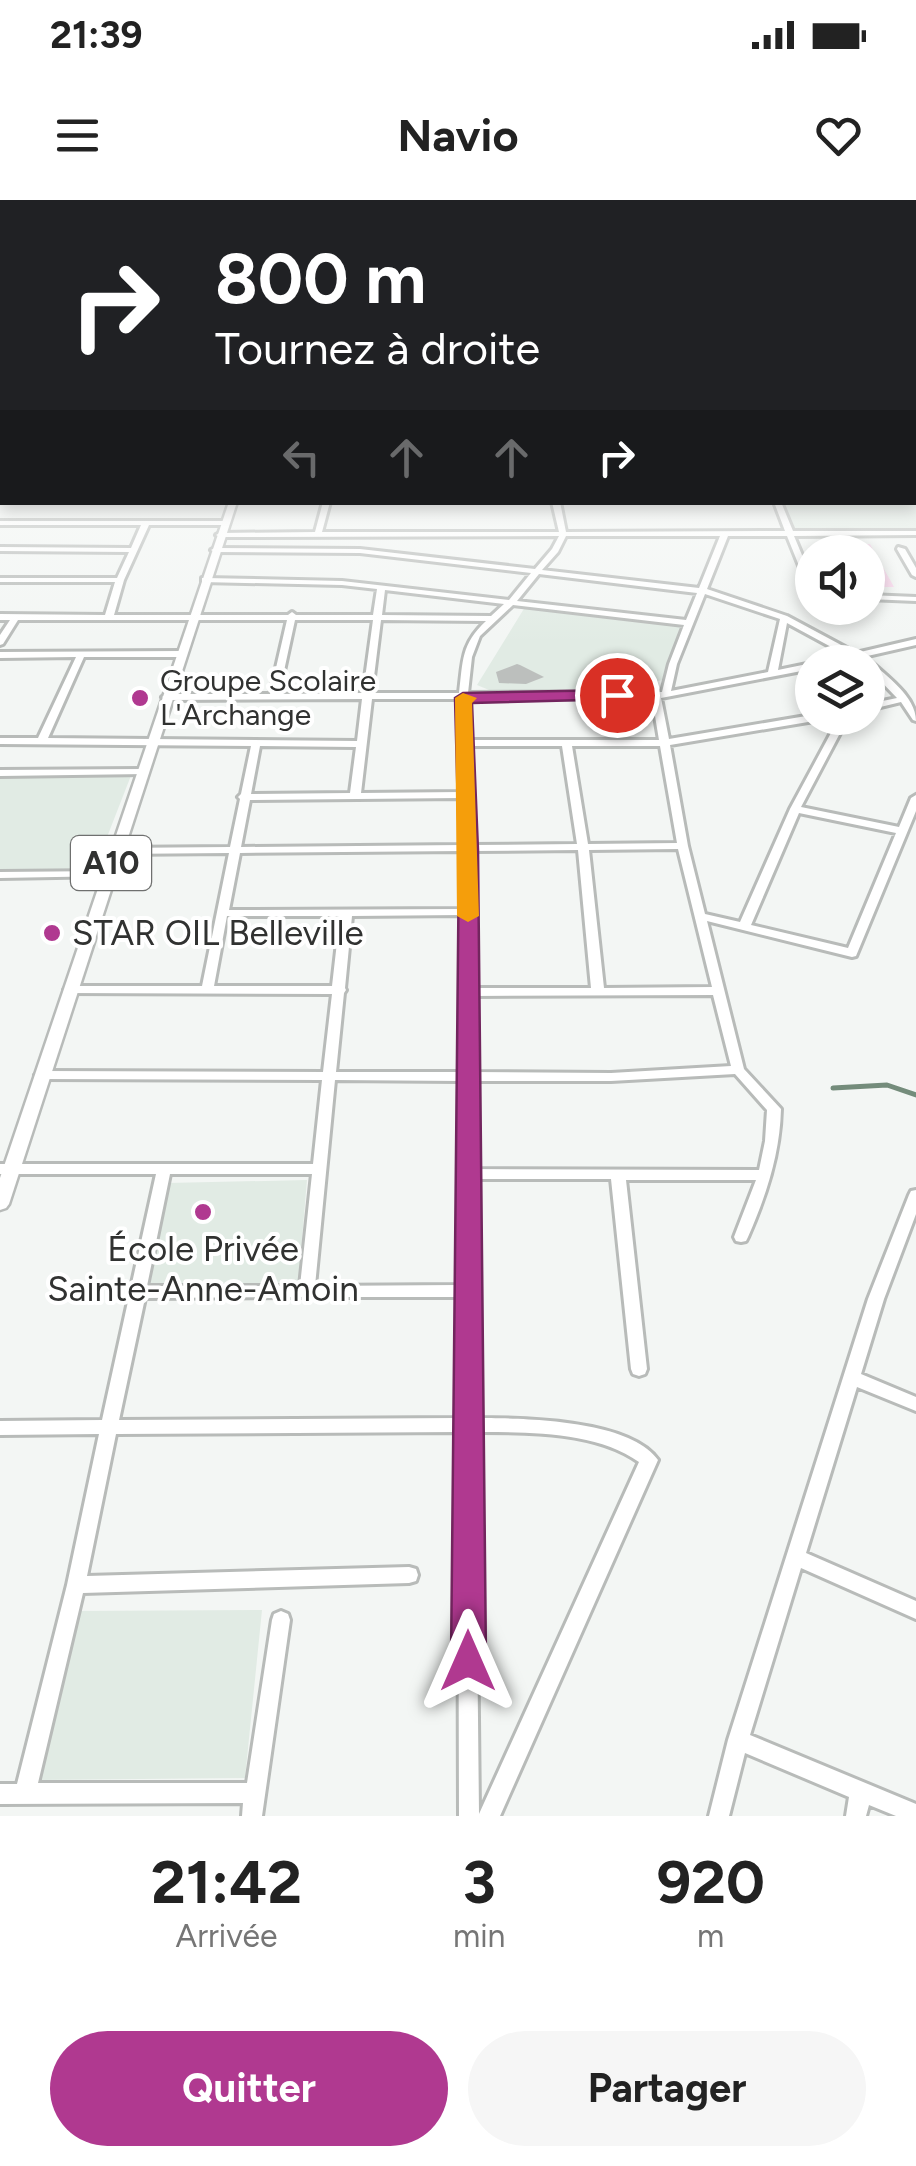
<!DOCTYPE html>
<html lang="fr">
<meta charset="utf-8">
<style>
:root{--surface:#fff;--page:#f6f6f6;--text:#222;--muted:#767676;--accent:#b03990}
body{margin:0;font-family:Figtree,sans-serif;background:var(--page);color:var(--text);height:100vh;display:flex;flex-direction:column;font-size:38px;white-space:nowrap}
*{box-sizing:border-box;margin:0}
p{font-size:32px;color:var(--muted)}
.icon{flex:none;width:55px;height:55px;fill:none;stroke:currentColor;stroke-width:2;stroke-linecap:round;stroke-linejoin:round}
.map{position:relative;height:1616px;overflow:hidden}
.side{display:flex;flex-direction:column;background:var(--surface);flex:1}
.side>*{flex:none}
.top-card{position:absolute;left:0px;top:0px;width:918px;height:305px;box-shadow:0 5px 15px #0003;background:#202124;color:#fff;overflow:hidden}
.fabs{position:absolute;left:795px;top:335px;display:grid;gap:20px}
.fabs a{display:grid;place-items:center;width:90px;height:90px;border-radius:50%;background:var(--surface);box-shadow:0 5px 15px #0003;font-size:50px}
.pin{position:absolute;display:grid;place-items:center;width:85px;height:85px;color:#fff;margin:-42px;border:5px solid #fff;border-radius:50%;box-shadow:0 2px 10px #0007}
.me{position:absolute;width:110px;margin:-55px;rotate:0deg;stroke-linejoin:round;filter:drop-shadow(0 0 8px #0008)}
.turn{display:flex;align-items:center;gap:35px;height:210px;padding:0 50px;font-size:45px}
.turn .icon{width:130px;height:130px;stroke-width:2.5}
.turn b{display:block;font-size:70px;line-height:85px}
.lanes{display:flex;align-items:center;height:95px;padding:0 50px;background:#0003;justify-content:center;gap:50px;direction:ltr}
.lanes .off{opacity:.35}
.eta{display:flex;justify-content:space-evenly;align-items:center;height:170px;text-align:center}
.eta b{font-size:60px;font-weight:700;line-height:70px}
.action{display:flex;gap:20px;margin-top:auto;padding:20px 50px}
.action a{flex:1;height:115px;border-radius:60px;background:var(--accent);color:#fff;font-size:40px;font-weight:700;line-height:115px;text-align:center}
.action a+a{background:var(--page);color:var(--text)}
.status{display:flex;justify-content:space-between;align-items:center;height:70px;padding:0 50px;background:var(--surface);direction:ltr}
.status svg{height:28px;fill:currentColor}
header{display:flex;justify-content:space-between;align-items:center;height:130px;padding:0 50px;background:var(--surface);font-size:45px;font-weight:700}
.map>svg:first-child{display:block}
.built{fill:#e1ebe4}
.green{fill:#fcd9ef}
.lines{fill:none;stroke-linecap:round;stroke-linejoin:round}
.stream{stroke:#748c7b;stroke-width:5}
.building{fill:#bcbfbd}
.minor-casing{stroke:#b8bbb9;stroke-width:6}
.major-casing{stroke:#b8bbb9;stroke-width:5}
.minor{fill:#fff;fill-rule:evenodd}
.major{fill:#fff;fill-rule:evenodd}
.route{fill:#b03990;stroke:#72255e;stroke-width:2.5}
.slow{fill:#f59e0b}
.poi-dot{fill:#b03990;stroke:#fff;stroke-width:4}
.labels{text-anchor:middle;stroke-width:8;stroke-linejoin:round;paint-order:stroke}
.far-poi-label{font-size:30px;fill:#313231;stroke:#fff;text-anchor:start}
.shield{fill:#fff;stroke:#6f706f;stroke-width:2.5}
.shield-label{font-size:32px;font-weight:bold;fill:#313231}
.poi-label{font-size:35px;fill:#313231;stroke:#fff;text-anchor:start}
</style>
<div class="status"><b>21:39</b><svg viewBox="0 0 49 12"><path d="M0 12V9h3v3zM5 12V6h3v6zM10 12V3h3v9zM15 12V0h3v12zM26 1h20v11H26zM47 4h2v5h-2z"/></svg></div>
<header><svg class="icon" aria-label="menu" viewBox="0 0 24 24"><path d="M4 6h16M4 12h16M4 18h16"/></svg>Navio<svg class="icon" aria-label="heart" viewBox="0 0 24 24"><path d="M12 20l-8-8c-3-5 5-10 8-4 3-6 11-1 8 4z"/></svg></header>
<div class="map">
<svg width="916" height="1616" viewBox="0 0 916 1616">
<rect width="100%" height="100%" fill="#f3f6f4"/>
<path class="built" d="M916,302V332L795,331L781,303Z
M525,407L683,425L663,480L607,491L489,490L477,485Z
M132,573L93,673H0V574Z
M307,980L298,1086H150L167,983Z
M262,1410L245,1578L37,1580L73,1411Z"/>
<path class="green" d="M816,344H870L894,387H868V352H820Z"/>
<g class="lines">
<path class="stream" d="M833,888L887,885L916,895"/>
</g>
<path class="building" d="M517,464L520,465L544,477L526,484L499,483L496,472Z"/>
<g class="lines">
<defs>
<path id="minor" d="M915,219H916V223H915Z
M0,232H2V236H0Z
M915,248H916V253H915Z
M0,256H2V260H0Z
M915,262H916V266H915Z
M915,275H916V279H915Z
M0,294H2V298H0Z
M915,295H916V299H915Z
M323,302H330L322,332H559L552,302H560L566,332L785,331L774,302H781L793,331H916V335L794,336L812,379V390L808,388L787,336H728L707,389L787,416L856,453L916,439V445L863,457L869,460C886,476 916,496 916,521L913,520L901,502L868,510V504L897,498L868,468V462H860L853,459L837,462H823L824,460L846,455L787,423L778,470L812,463V469L661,498L669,539L812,515V518H819L814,521L670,545L688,646L705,714L740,722L790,609L839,518H848L801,607L899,627L911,598L916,595V611L856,756L852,757L707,721L744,869L781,909C780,954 766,996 748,1037L746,1041L741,1042L736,1041L734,1037L756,980H626L647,1169L645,1174L639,1176L633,1174L631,1169L611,979H472L473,1087L476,1091L474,1095L475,1218C520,1218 630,1219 658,1260L500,1616H459L458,1232L116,1234L87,1376L409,1367L416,1369L418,1375L416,1381L409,1383L83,1393L38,1583H247L272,1420L274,1414L281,1411L288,1414L290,1420L262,1616H242L243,1603L0,1604V1584H17L67,1385L99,1234L0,1235V1221L102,1220L156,974H0V964H313L322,880L42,879L35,875L42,871L323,872L332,794L66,793L64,790L66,787L70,786H202L229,653L115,654L110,651L115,648L230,647L240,599L238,597L241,594L251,546L0,544V538H38L76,457L0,458V452L181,451L185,454L181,457H84L48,538L357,541L362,499L167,500L162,497L167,494H270L287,420H18L3,444L0,445V435L10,420H0V414L105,415L115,382H0V378H117L129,352L0,351V347L131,348L141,325H0V321H227L228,323L224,325H149L124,380L114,415H288L292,412L296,415H373L377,389L342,385L202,382V378H205L342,381L509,400L531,373L360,353L215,352L211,350L215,348L360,349L535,369L552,349L559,336L220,337L216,335L220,333L315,332ZM566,336H720L699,388L542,370L558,352ZM539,374L697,393L686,420L517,401ZM385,390L504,404L491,416L382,415ZM705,394L780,419L768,472L671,491L677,464ZM513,405L684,425L669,464L662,492L468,493L472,457L480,436ZM295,420H373L363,493L279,494ZM381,420L486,421C461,444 463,461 459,493H372ZM652,498L659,540H469L468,499ZM372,499H458L461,592L361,593ZM260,546L356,547L350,593L251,594ZM469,546H562L577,644L473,645L471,597L473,595L471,593ZM572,546H660L677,643L588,644ZM461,598L462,645L241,647L250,600ZM799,613L896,633L848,748L751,725ZM678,649L712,787L604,788L589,650ZM578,650L591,788H473V651ZM463,651L462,709L229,710L240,653ZM462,715L459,872H336L344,793L346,790L345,788L352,716ZM227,716H340L332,786H214ZM713,795L731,866L611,873L473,872V796ZM735,874L767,910L765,941L759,970L472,969V881H611ZM335,880L459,881L458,1085L315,1086ZM170,974H312L300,1086H147ZM305,1097H458V1218L119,1220L145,1098ZM475,1232C527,1232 596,1231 639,1262L479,1614Z
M898,347L905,349L916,368V377L912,375L897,349Z
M868,395L916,397V401L868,399Z
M142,569L147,572L146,574L0,576V570Z
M108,671L112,672L114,674L112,676L0,678V672Z
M916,990V1014L884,1099L861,1174L916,1197V1211L857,1187L806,1353L916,1401V1419L801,1368L750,1535L916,1604V1616H896L869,1605L866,1616H846L849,1597L745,1553L729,1616H709L728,1540L868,1099L909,995L911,991Z"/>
<path id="major" d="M229,302H237L9,1004L6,1008L0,1010V978Z"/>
</defs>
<use href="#minor" class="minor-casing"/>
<use href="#major" class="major-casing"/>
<use href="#minor" class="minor"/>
<use href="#major" class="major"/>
</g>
<linearGradient id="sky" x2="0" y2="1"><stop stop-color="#85b3c9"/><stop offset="0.49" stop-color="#fafbfa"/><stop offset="1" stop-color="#fafbfa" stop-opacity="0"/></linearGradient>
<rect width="916" height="443" fill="url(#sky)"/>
<path class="route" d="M617,490L623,492V499L472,503L478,650L486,1461L481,1473L468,1478L456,1473L451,1461L459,650L455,498L463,493Z"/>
<path class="slow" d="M463,493L477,498L472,503L479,716L468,722L457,716L455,498Z"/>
<g class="poi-dot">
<circle cx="140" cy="498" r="10"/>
<circle cx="52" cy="733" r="10"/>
<circle cx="203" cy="1012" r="10"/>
</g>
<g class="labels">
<g class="far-poi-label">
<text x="160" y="491">Groupe Scolaire<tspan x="160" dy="34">L'Archange</tspan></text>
</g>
<rect class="shield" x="71" y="636" width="80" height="54" rx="8"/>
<g class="shield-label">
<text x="111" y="674">A10</text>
</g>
<g class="poi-label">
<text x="72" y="745">STAR OIL Belleville</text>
<text x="203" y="1061" text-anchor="middle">École Privée<tspan x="203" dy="40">Sainte-Anne-Amoin</tspan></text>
</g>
</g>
</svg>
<div class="fabs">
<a><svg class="icon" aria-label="sound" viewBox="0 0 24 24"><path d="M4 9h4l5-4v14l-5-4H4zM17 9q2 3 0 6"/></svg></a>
<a><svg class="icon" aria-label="layers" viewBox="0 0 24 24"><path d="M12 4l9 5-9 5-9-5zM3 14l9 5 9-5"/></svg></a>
</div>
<div class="pin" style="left:617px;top:495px;background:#d93025"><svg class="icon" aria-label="arrive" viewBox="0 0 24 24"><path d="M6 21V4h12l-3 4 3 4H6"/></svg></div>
<svg class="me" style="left:468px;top:1461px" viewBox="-20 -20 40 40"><path d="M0-17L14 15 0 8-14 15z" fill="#b03990" stroke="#fff" stroke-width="4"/></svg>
<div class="top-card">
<div class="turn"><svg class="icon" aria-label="right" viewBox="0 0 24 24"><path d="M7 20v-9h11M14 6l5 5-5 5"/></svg><div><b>800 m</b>Tournez à droite</div></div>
<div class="lanes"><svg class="icon off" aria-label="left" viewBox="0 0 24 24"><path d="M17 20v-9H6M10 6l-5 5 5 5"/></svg><svg class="icon off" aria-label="ahead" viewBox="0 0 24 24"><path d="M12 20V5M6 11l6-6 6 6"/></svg><svg class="icon off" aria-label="ahead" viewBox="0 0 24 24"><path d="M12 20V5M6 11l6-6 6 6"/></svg><svg class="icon" aria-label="right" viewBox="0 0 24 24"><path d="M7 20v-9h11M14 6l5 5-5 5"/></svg></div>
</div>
</div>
<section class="side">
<div class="eta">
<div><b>21:42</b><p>Arrivée</p></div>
<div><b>3</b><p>min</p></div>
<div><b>920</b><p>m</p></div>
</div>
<div class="action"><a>Quitter</a><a>Partager</a></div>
</section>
